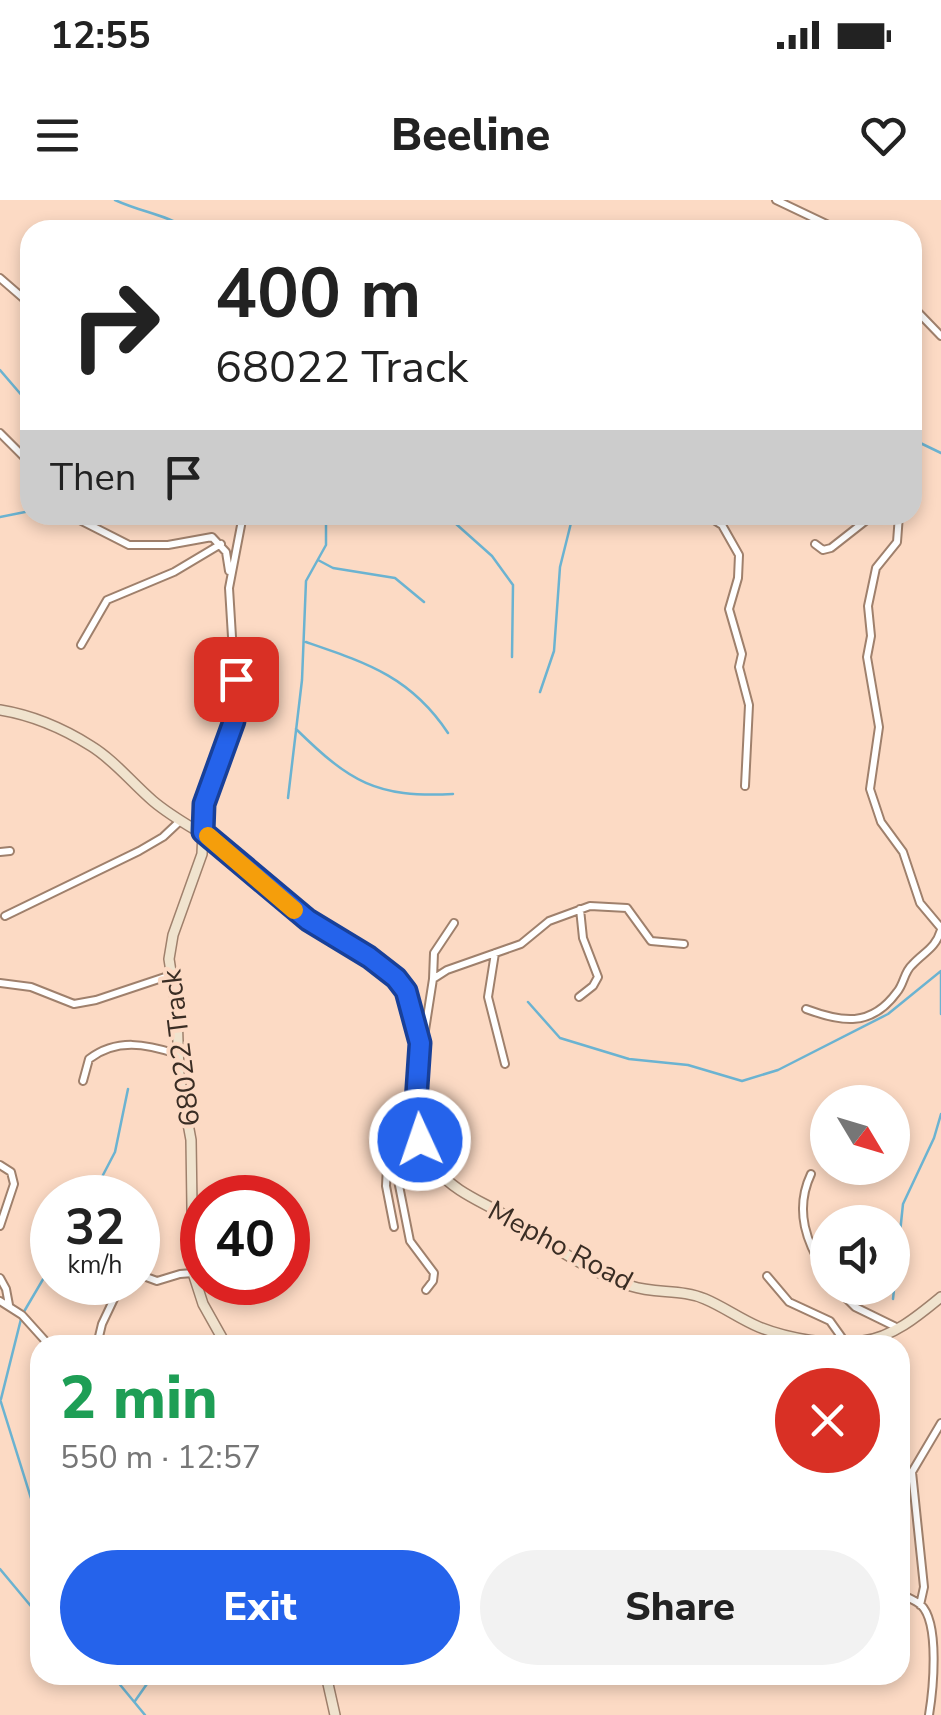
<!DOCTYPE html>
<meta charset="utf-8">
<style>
:root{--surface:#fff;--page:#f2f2f2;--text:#222;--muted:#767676;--accent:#2563eb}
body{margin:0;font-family:"Nunito Sans",sans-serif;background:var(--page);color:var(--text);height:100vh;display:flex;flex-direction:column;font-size:38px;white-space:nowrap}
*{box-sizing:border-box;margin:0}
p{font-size:32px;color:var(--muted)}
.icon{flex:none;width:55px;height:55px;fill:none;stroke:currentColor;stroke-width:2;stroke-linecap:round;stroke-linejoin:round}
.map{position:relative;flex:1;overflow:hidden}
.sheet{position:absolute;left:30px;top:1135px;width:880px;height:350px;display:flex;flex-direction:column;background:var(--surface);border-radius:30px;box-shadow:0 5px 15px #0003}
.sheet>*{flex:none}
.top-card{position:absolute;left:20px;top:20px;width:902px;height:305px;border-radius:30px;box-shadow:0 5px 15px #0003;background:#fff;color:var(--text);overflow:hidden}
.needle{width:65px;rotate:128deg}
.controls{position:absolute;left:810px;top:885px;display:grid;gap:20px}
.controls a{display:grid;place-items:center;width:100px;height:100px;border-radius:50%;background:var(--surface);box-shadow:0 5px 15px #0003;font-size:50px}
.speed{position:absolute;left:30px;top:975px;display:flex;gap:20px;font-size:50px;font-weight:700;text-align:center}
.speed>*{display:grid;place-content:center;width:130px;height:130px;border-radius:50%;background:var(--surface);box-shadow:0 5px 15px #0003;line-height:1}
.speed small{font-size:25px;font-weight:400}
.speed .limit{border:15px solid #d22;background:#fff;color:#111}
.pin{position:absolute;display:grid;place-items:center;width:85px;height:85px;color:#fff;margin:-42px;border-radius:20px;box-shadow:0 5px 15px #0006}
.me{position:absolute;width:110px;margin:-55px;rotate:357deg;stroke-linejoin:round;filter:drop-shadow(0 0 8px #0008)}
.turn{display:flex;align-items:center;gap:35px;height:210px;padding:0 30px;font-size:45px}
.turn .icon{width:130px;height:130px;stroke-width:2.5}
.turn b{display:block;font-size:70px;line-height:85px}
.then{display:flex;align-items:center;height:95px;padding:0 30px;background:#0003;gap:20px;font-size:38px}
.round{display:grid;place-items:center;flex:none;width:105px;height:105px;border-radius:52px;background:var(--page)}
.summary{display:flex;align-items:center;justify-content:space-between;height:170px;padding:0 30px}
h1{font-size:60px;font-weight:800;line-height:75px;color:#1e9e55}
.primary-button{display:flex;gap:20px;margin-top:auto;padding:20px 30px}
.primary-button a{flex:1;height:115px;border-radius:60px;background:var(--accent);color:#fff;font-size:40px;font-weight:800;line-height:115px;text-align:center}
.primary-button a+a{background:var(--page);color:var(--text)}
.status{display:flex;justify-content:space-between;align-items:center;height:70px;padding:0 50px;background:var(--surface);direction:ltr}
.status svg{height:28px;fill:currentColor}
header{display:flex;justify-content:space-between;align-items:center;height:130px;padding:0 30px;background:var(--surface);font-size:45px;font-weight:800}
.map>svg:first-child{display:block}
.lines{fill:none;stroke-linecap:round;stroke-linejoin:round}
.stream{stroke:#6bb3d1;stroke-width:2.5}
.street-casing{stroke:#9f806c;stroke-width:10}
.secondary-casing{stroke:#9f806c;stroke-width:12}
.street{stroke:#fff;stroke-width:6}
.secondary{stroke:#f0e3ce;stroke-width:9}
.route-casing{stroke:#184099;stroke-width:25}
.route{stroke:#2563eb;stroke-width:18}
.slow{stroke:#f59e0b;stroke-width:18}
.labels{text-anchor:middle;stroke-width:8;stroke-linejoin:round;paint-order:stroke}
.street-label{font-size:28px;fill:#3a2d24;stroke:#fcdac4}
</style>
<div class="status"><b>12:55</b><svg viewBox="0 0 49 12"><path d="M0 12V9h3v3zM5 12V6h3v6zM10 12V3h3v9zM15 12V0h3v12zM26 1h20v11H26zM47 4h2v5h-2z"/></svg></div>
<header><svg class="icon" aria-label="menu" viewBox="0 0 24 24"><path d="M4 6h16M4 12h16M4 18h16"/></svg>Beeline<svg class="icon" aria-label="heart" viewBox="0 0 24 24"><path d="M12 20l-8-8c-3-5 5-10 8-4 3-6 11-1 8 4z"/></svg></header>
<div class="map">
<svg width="941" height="1515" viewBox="0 0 941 1515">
<rect width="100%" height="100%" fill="#fcdac4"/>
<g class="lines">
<path class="stream" d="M115,0C141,12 167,15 191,30
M0,170L30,205
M912,239L941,253
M446,315L492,356L513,385L512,457
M0,317L30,311
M318,360L333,368L395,378L424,402
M306,442C367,463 411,477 448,533
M540,492L554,451L560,367L573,315
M296,529C350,582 376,598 453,594
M288,598L302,480L306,381L326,345V315
M941,771V814
M528,802L560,838L629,859L688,865L742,881L778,870L888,814L941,771
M91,998L115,952L128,889
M893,1099L903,1004L934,938L941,914
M0,1199L40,1327
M1,1199L22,1115L52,1064
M0,1369L40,1417
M112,1475L145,1515
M135,1501L149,1481L161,1475"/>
<defs>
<path id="street" d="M776,0L839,30
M0,78L30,104
M912,106L941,136
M0,233L30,263
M70,315L129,345H168L212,337L226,352L229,371
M706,315L722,325L739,355L738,378L729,409L742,454L739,467L749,505L745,586
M899,315L897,342L876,368L868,406L871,436L867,457L879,527L870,589L881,622L903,652L920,703L941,728
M815,344L823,350L831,348L873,315
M81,445L107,400L174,372L221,344
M203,631L205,604L228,541L236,502L229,388L243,315
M0,652L10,651
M5,716L139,651L163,637L180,621
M495,753L488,797L505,864
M433,779L434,753L454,723
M0,783L31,787L74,804L96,800L171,775
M579,797L593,786L598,777L583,738L580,709
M806,809C841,822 871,828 897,792C904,784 904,772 912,765C925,751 935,749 941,730
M421,856L433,779L447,770L521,744L549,721L590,706L627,708L651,741L684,744
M83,881L89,859C117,838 146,844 177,854
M416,902L397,917L389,935L410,1041L434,1073L433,1081L426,1090
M388,946L386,986L394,1027
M0,965L11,972L14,984L0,1026
M811,974C794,1010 806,1044 828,1076
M193,1005L202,1020
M138,1074L157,1081L180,1074L193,1073
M767,1076L789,1102L830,1121L845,1142
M0,1078L6,1089L9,1105
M836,1088L855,1107L898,1128
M0,1101L22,1115L49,1145
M97,1145L102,1124L122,1082
M900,1393C906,1397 915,1400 921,1405C940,1423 933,1491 929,1515
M920,1405L924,1387L912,1272L941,1223"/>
<path id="secondary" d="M0,510C31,515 64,529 91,546C114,560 132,583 153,601C179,623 207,634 233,655C263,679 287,708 320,728C348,745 388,759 405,789C438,851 393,918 437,970C455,992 483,1002 506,1016C546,1041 586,1071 631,1086C655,1094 682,1089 705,1099C724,1107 740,1119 759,1127C789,1139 831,1146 863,1141C893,1137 918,1116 941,1097
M203,631L202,654L173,735L169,759L177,810L179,875L191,940L193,1073L203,1104L226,1145
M326,1475L335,1515"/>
</defs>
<use href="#street" class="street-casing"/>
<use href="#secondary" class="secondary-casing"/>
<use href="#street" class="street"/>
<use href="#secondary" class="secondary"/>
</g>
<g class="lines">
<defs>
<path id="route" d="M236,479L234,521L204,604L203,632L308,720L369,757L396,778L406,791L420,843L416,902L420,940"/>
</defs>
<use href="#route" class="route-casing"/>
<use href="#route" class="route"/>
<path class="slow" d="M208,636L294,710"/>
</g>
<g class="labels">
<g class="street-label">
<text transform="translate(180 848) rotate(-97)" y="10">68022 Track</text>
<text transform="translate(561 1045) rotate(28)" y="10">Mepho Road</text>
</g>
</g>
</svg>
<div class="controls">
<a><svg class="needle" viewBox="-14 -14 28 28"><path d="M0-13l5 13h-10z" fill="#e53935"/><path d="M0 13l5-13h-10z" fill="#767676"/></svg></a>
<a><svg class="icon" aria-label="sound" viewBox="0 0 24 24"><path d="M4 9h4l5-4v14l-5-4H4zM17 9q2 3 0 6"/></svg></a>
</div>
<div class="speed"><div>32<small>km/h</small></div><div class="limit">40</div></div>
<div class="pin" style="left:236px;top:479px;background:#d93025"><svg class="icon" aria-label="arrive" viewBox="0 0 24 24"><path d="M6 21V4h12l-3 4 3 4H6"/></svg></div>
<svg class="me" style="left:420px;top:940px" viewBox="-20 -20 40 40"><circle r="17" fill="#2563eb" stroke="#fff" stroke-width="3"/><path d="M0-11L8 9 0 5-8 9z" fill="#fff"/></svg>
<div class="top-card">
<div class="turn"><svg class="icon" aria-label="right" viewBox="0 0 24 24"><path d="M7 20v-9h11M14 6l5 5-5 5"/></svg><div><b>400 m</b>68022 Track</div></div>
<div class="then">Then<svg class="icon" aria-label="arrive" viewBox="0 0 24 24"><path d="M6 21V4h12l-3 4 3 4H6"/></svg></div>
</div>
<section class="sheet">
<div class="summary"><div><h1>2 min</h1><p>550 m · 12:57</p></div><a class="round" style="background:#d93025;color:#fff"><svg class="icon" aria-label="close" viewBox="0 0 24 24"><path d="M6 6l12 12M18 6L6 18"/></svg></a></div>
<div class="primary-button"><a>Exit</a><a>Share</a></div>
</section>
</div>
